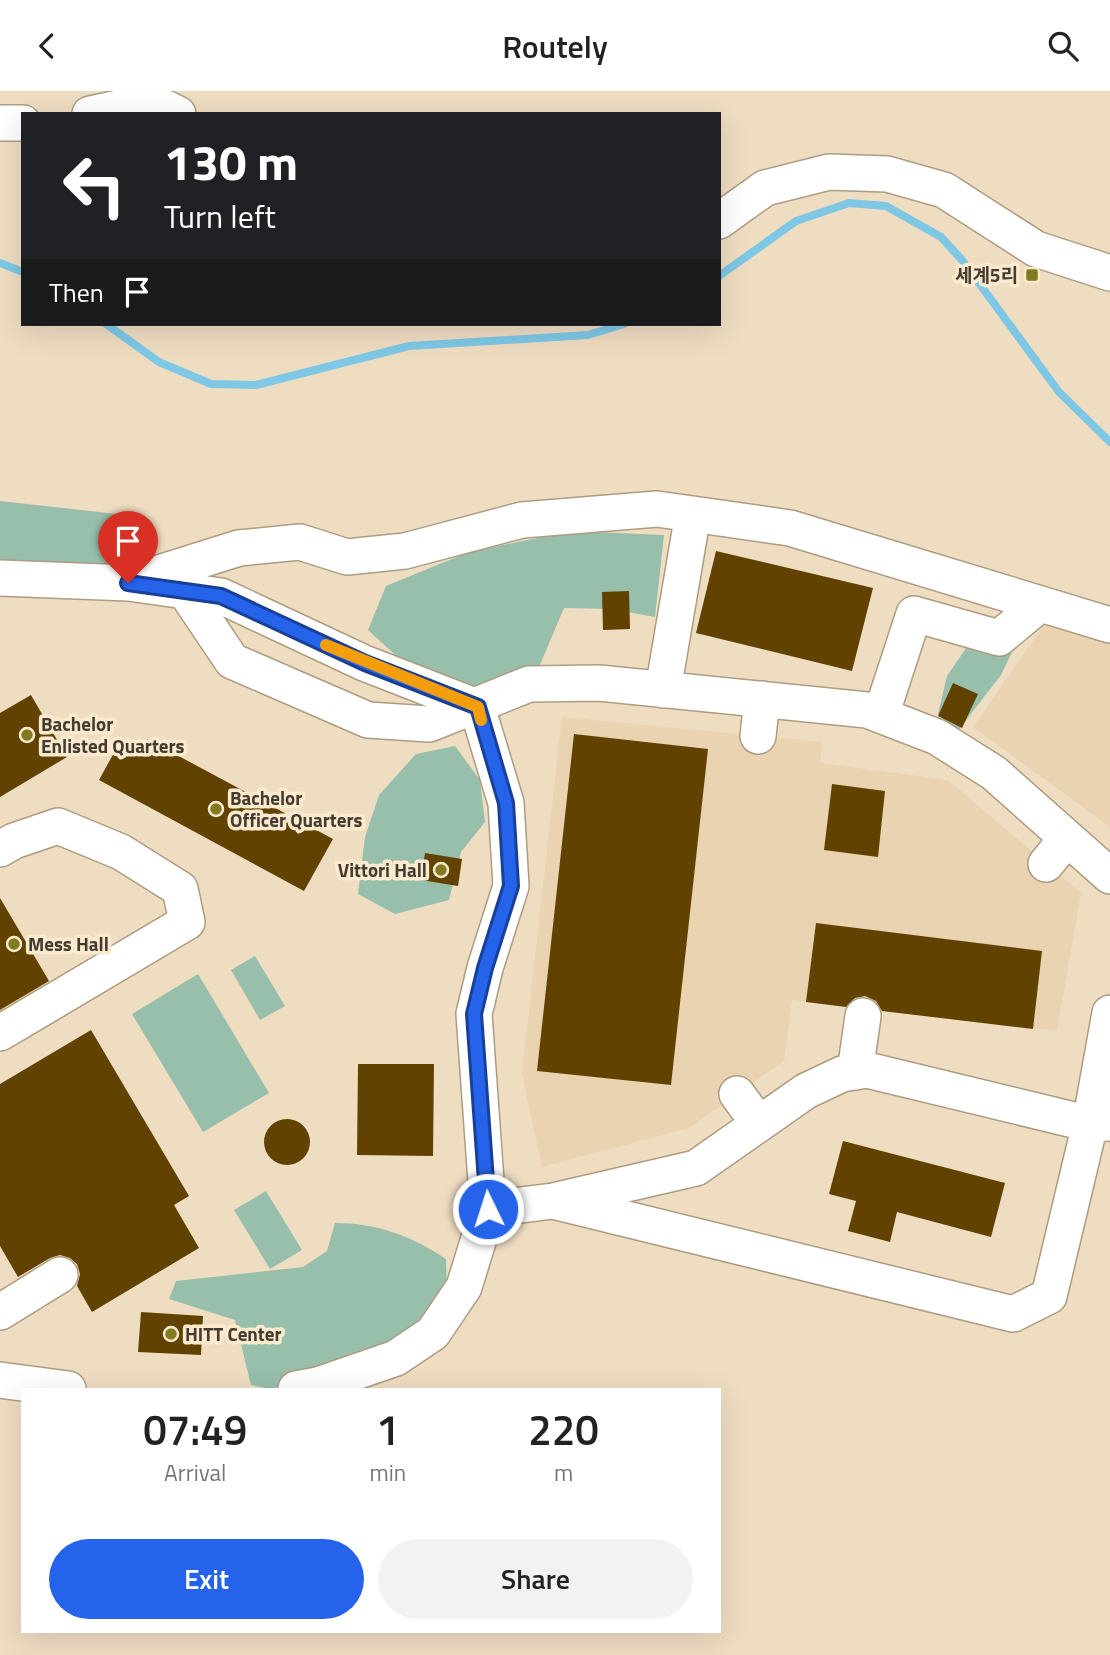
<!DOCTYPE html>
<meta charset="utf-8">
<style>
:root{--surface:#fff;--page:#f2f2f2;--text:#222;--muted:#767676;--accent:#2563eb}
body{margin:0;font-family:"Titillium Web","Noto Sans KR",sans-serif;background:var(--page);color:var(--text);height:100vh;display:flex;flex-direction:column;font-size:26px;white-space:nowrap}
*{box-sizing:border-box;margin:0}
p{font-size:23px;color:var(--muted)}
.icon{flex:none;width:38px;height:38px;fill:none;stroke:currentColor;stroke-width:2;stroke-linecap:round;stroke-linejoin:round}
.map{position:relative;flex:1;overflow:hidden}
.sheet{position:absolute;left:21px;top:1297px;width:700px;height:245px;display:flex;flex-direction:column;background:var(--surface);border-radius:0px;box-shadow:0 7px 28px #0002}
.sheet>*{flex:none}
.top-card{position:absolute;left:21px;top:21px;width:700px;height:214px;border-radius:0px;box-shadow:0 7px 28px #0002;background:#202124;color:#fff;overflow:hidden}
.pin{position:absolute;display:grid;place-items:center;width:60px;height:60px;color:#fff;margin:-72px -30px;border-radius:50% 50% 50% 0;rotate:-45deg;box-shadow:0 0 7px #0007}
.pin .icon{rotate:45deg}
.me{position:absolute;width:77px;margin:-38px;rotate:356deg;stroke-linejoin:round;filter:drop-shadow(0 0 5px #0008)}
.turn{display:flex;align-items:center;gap:24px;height:147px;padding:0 28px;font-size:32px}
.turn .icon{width:91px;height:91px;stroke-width:2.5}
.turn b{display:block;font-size:49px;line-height:60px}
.then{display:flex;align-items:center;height:66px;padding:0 28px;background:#0003;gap:14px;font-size:26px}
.eta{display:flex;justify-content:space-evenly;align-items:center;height:119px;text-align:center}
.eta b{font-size:42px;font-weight:600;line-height:49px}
.cta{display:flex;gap:14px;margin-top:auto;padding:14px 28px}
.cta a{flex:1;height:80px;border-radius:42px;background:var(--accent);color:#fff;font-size:28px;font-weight:600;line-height:80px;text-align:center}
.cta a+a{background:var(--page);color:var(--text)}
header{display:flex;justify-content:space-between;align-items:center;height:91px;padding:0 28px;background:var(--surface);font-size:32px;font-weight:600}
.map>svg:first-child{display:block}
.built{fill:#e9d3b1}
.green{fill:#97bfab}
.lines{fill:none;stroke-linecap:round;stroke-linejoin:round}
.stream{stroke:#7ec8e6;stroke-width:8}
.building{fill:#614200}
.minor-casing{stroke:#ad9c82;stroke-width:38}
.minor{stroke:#fff;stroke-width:35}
.route-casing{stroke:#184099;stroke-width:18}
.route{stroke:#2563eb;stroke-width:12}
.slow{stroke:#f59e0b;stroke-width:12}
.poi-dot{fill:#807b21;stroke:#fceacf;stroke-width:2.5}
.labels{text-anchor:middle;stroke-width:7;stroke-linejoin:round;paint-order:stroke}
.poi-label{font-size:19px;font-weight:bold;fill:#433c31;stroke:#fceacf;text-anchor:start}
</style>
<header><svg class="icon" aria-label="back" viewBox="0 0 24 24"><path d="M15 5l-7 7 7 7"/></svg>Routely<svg class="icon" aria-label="search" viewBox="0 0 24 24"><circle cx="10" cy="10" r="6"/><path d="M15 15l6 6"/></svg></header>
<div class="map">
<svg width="1110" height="1564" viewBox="0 0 1110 1564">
<rect width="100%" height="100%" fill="#efddc2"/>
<path class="built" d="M1049,527L1110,551V736L973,636Z
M562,626L822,651L820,672L948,689L1081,802L1057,940L792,909L784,970L689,1037L542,1076L522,983Z"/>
<path class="green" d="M0,410L126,424L137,435L105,480L0,471Z
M571,440L664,444L655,526L611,518L564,517L539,576L474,597L403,571L368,539L386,495L469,461Z
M971,550L1012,561L1001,584L957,641L938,623L947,585Z
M455,655L480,689L485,731L461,761L449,809L395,823L358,803L365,746L379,704L416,663Z
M255,865L285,915L260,929L231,879Z
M198,883L269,1002L203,1041L132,923Z
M266,1100L302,1159L270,1178L234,1119Z
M335,1132C377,1132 412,1145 446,1168L447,1204L413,1248L336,1281L270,1298L251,1294L235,1229L169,1208L176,1190L303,1176L327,1160Z"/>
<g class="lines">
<path class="stream" d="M0,172L23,181
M719,185L796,130L849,112L886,115L941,146L962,169L1059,301L1110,351
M106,233L159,271L211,293L256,294L409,255L588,244L624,233"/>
</g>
<path class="building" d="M716,460L873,497L852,580L696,542Z
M629,500L630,538L603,539L602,501Z
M953,592L978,603L962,637L938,625Z
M31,604L67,666L0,706V622Z
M574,643L708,658L671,994L537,980Z
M147,648L333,748L304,800L99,689L121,649L140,660Z
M832,693L885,700L878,766L824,759Z
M425,762L462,768L458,795L421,789Z
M0,807L49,890L0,919Z
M816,832L1042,860L1033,938L882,920L876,910L865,905L855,907L846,916L806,911Z
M91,939L189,1105L174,1114L199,1157L92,1221L77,1195L80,1183L77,1173L70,1167L60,1164L50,1167L18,1186L0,1155V993Z
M358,973H434L433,1065L357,1064Z
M264 1051a23 23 0 1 1 46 0a23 23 0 1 1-46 0Z
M843,1050L1005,1092L991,1146L897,1121L890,1151L848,1140L856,1110L829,1103Z
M141,1221L203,1225L201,1264L138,1261Z"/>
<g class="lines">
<defs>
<path id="minor" d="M90,23L151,10L178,23
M0,32H23
M719,130L765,97L829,81L887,83L944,99L1036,158L1110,182
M0,487L128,492L221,505L364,572L477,616L506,712L511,795L485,877L474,923L488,1118L464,1196L433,1242L396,1267L318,1294L296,1298
M137,489L239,457L300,451L347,466L405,460L522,429L657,418L790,437L1110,534
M185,500L232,570L368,629L429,633L529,593L599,592L867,619L937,646L994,682L1110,785
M663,599L693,423
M881,624L914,523L999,547L1040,513
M758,645L762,608
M0,758L14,750L58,735L121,761L180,798L187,831L0,942
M1046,773L1067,747
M855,981L863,925
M737,1003L759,1033
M553,1110L1013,1223L1049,1205L1090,1033L1110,922
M488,1118L553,1110L696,1077L806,1000L842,983L867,979L1090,1033L1110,1032
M0,1221L60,1184
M0,1289L68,1298"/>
</defs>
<use href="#minor" class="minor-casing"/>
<use href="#minor" class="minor"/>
</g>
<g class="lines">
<defs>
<path id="route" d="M128,492L221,505L365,572L478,616L506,712L511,795L485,877L474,923L488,1118"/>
</defs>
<use href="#route" class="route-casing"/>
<use href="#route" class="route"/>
<path class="slow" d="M326,554L478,616L481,629"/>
</g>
<g class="poi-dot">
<rect x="1025" y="177" width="14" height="14" rx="3.5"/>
<circle cx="27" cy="644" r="7"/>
<circle cx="216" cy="718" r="7"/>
<circle cx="441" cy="779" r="7"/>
<circle cx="14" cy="853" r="7"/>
<circle cx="171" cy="1243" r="7"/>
</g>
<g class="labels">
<g class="poi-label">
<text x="1018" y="191" text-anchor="end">세계5리</text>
<text x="41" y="640">Bachelor<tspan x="41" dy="22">Enlisted Quarters</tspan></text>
<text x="230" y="714">Bachelor<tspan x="230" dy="22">Officer Quarters</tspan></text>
<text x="427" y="786" text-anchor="end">Vittori Hall</text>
<text x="28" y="860">Mess Hall</text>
<text x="185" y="1250">HITT Center</text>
</g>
</g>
</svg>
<div class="pin" style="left:128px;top:492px;background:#d93025"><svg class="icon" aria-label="arrive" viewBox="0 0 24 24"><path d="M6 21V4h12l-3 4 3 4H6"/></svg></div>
<svg class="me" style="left:488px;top:1118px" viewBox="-20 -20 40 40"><circle r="17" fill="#2563eb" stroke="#fff" stroke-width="3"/><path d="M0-11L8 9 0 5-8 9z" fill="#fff"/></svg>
<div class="top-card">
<div class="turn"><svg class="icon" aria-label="left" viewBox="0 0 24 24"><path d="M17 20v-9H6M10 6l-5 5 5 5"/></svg><div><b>130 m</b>Turn left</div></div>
<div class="then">Then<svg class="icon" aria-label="arrive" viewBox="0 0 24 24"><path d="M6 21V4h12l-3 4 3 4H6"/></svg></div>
</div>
<section class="sheet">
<div class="eta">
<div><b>07:49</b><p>Arrival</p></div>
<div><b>1</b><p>min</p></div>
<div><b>220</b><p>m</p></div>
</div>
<div class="cta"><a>Exit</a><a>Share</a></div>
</section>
</div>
